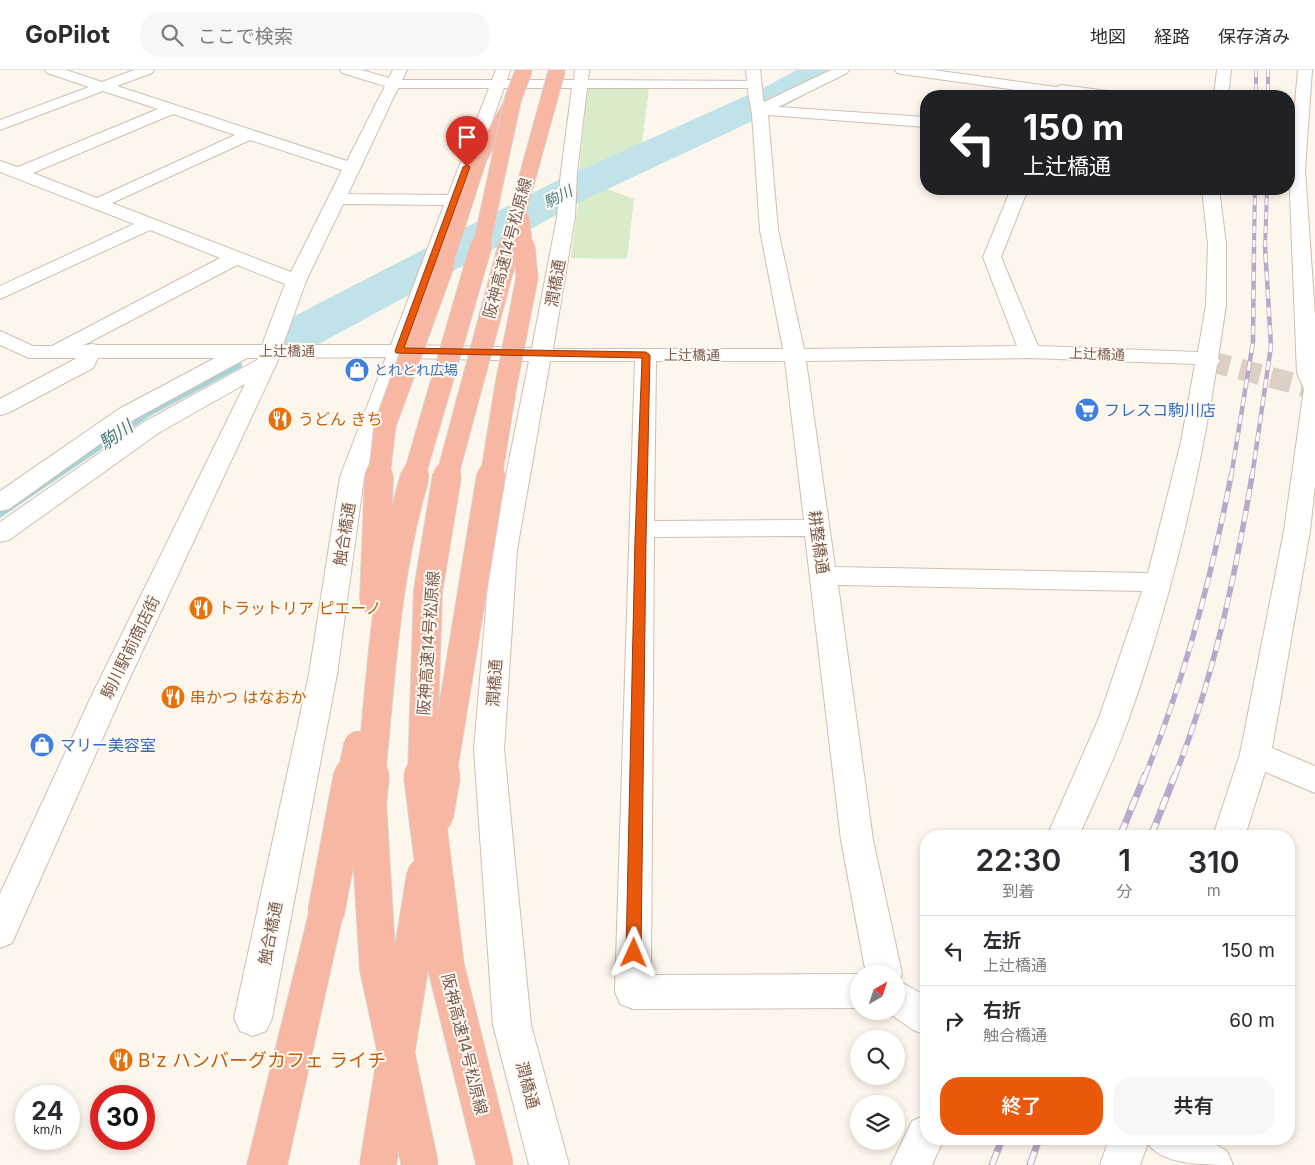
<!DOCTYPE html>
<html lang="ja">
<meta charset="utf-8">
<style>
:root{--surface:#fff;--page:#f7f7f7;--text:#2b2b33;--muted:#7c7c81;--line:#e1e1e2;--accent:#ea580c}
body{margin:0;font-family:Inter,"Noto Sans JP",sans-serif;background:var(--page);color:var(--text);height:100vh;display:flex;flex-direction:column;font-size:19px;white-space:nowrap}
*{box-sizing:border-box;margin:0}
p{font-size:16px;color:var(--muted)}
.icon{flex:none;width:28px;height:28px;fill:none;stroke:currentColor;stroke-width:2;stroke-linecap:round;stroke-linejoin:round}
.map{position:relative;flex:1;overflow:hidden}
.details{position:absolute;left:920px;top:760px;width:375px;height:315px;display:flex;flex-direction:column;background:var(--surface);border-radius:20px;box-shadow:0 2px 8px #0003}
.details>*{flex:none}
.guide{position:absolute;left:920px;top:20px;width:375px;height:105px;border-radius:20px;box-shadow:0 2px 8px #0003;background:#202124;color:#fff;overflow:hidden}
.needle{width:32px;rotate:39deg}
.fabs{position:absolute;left:850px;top:895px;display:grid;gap:10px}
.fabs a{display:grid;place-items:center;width:55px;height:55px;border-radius:50%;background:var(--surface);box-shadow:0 2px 8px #0003;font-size:25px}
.speed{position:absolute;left:15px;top:1015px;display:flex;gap:10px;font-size:25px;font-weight:700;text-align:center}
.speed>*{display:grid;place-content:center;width:65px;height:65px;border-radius:50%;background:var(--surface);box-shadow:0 2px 8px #0003;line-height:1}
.speed small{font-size:12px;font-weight:400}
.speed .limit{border:8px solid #d22;background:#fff;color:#111}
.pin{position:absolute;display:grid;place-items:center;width:42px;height:42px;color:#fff;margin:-51px -21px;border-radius:50% 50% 50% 0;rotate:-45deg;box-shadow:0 0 5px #0007}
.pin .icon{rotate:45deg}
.me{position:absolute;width:55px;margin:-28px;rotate:1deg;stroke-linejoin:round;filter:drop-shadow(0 0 4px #0008)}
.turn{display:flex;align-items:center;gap:18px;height:105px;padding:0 20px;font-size:22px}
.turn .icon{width:65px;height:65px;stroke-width:2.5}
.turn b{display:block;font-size:35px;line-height:42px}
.eta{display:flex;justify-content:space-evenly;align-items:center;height:85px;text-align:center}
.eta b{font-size:30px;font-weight:600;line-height:35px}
.primary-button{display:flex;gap:10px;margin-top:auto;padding:10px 20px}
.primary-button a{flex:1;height:58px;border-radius:20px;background:var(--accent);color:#fff;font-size:20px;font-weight:600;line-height:58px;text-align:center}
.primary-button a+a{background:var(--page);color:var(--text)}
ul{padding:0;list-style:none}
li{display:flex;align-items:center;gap:15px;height:70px;padding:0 20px;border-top:1px solid var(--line)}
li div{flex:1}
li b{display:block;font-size:19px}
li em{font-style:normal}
header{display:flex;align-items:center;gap:30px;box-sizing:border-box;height:70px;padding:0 25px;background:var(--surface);border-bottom:1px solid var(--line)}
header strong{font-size:24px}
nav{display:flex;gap:28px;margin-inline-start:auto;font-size:18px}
.search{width:350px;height:45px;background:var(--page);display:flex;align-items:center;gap:12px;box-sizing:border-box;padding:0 18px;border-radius:20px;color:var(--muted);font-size:19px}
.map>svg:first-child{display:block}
.green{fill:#d8ecc9}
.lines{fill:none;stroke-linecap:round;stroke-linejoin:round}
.stream{fill:#a5d3da;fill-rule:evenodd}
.river{fill:#bfe3e8;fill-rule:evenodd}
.street-tunnel{stroke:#dcd0c4;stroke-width:21;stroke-dasharray:21 11;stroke-linecap:butt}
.street-casing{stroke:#d1beb0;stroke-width:2}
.secondary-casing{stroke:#d6c0b0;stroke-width:2}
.highway-casing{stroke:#dad1cd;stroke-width:2}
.street{fill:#fff;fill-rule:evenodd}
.secondary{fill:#fff;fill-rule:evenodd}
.highway{fill:#f7b7a3;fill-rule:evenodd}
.rail-far3-casing{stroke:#b9a8c9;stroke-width:4}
.rail-far2-casing{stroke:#b9a8c9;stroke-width:4.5}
.rail-far1-casing{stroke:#b9a8c9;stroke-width:5.5}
.rail-casing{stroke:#b9a8c9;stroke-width:7}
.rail-far3{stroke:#fffaf3;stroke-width:2.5;stroke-dasharray:7;stroke-linecap:butt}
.rail-far2{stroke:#fffaf3;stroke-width:3;stroke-dasharray:9;stroke-linecap:butt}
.rail-far1{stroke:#fffaf3;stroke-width:4;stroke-dasharray:11;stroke-linecap:butt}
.rail{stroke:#fffaf3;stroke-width:5;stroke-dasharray:14;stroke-linecap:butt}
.highway-bridge-far3-casing{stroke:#dad1cd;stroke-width:18;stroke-linecap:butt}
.highway-bridge-far2-casing{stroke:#dad1cd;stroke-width:23;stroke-linecap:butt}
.highway-bridge-far1-casing{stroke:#dad1cd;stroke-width:30;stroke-linecap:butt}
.highway-bridge-casing{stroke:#dad1cd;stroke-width:38;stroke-linecap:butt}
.highway-bridge-far3{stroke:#f7b7a3;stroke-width:16}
.highway-bridge-far2{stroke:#f7b7a3;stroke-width:21}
.highway-bridge-far1{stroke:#f7b7a3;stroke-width:28}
.highway-bridge{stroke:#f7b7a3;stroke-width:36}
.route{fill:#ea580c;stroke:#983908}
.labels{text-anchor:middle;stroke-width:4;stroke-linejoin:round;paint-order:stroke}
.far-street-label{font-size:14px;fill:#7a5c4d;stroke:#fffaf3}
.far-shop-label{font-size:14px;fill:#366cbe;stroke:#fffaf3;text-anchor:start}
.far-water-label{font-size:15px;font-style:italic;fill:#437c86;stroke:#fffaf3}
.street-label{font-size:16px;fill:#7a5c4d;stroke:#fffaf3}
.shop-label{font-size:16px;fill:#366cbe;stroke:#fffaf3;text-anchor:start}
.food-label{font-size:16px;fill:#c56008;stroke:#fffaf3;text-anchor:start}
.water-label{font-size:18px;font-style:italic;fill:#437c86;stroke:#fffaf3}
.near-food-label{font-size:19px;fill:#c56008;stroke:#fffaf3;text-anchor:start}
</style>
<header>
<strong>GoPilot</strong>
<div class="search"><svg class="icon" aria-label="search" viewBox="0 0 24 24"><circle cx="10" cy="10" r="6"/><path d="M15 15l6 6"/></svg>ここで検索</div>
<nav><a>地図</a><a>経路</a><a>保存済み</a></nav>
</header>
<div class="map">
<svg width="1315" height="1095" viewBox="0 0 1315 1095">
<rect width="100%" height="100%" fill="#fdf6ec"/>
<path class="green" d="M587,18H649L642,74L579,103Z
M602,117L634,129L627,189L571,188L579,128Z"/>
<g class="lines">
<path class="stream" d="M239,292L242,293V297L150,346L0,448V440L144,342Z"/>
<path class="river" d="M797,0H840L835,7L785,36L584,130L315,276L297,280L279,276L272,265L279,254L554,112L759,20Z"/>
<path class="street-tunnel" d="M1209,291L1315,319"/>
<defs>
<path id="street" d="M45,0H66L102,12L134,0H154L152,3L117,16L347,91L385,16L342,3L340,0H362L389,8L393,0H407L402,10H492L496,0H510L507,10H574L575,0H589L588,10L760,11L762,14L760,17L755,18H587L577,102L575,147L553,279H783L760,160L752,44L749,28L751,25H761L764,32L831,0H849L847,3L778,37L926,47V57L768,45L778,160L804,279L1017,276L983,187L1011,119H1028L1001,187L1038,276L1198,282L1206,235L1208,174L1202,119H1219L1226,174V235L1218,288L1220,291L1217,295C1198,415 1170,533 1129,648C1115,688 1096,727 1079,766H1047L1099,648L1142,521L838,515L873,770L902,904L899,911L926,926V965L913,960L886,941H896V904H866L841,770L805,466L654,467L651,905L859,904V938L633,939L620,934L615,922L635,291H550L517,480L504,679L531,955L569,1095H529L493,955L474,679L491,480L529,291L407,288L364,407L337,604L272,948L266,961L253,966L240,961L234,948L309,604L340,407L386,287L279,288L121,627L12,873L0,878V824L91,627L245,314L160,362L9,470L0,472V452L144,352L257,290L258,288H247L135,349L9,439L0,441V421L119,339L215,288H98L93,298L8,343L0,345V329L77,288H29L0,275V261L33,276H52L220,188L150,160L0,229V216L134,154L0,102V91L18,97L158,39L103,21L0,60V50L89,17L47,3ZM398,18H489L448,125L348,124ZM504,18H572L561,102L557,147L532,278L411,275ZM173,44L235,65L97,128L33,103ZM250,70L342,100L291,202L112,133ZM343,134L444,135L391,275H283L306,211ZM237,195L285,214L262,275H98L91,274L82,276ZM1030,288L1195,294L1181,372L1148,503L835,497L806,291ZM656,291H785L804,450L654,451Z
M895,0H933L1056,17L1062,15L1115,22L1120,23L1122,26C1102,27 1079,24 1060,26L902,4L897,3Z
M1217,0H1231L1228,26H1214Z
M1298,0H1312L1305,100L1315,246V415L1310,461L1272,678L1315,696V723L1265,702L1245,766H1213L1240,684L1284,461L1304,319L1297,303L1289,99Z
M926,1045V1069H944L932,1095H891L912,1051Z
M1109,1069H1206L1227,1081L1233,1095C1206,1095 1160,1095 1148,1073L1140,1095H1100Z"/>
<path id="secondary" d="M746,0H760L763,28L761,31H751L749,28Z"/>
<path id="highway" d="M513,25L518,26L520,29L486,91L453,193L451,197L444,199L437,197L435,193L470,91L506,29L508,26Z
M326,828L338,832L343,843L287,1095H247L309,843L314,832Z"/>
</defs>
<use href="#street" class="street-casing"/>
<use href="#secondary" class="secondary-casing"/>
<use href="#highway" class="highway-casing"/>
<use href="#street" class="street"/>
<use href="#secondary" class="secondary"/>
<use href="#highway" class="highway"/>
<defs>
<path id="rail-far3" d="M1256,0V26
M1268,0V26
M1254,177L1255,119
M1265,177L1267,119"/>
<path id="rail-far2" d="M1231,407L1253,272L1254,176
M1252,407L1271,276L1265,176"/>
<path id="rail-far1" d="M1145,706C1185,609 1211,509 1231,406
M1175,706C1213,610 1235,508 1252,406"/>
<path id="rail" d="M1120,766L1145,705
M1151,766L1175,705
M992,1095L1002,1069
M1030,1095L1039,1069"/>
</defs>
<use href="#rail-far3" class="rail-far3-casing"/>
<use href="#rail-far2" class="rail-far2-casing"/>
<use href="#rail-far1" class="rail-far1-casing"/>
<use href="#rail" class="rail-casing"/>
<use href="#rail-far3" class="rail-far3"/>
<use href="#rail-far2" class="rail-far2"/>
<use href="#rail-far1" class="rail-far1"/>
<use href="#rail" class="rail"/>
<defs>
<path id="highway-bridge-far3" d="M521,149L524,177
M481,177L513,29L524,0
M508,177L557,0"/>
<path id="highway-bridge-far2" d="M379,407L385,355L444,193
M414,407L481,176
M447,407L509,176
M491,407L506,315L527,208L524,176"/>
<path id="highway-bridge-far1" d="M374,531L379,406
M352,706L358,675
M371,706C381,606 386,503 415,406
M422,706L428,521L447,406
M442,706L491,406"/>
<path id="highway-bridge" d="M371,705L368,734L378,898L420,1095
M422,705L446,897L495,1095
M435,746L442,705
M326,843L352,705
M378,1095L425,805"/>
</defs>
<use href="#highway-bridge-far3" class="highway-bridge-far3-casing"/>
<use href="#highway-bridge-far2" class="highway-bridge-far2-casing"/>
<use href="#highway-bridge-far1" class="highway-bridge-far1-casing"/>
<use href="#highway-bridge" class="highway-bridge-casing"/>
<use href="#highway-bridge-far3" class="highway-bridge-far3"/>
<use href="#highway-bridge-far2" class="highway-bridge-far2"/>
<use href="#highway-bridge-far1" class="highway-bridge-far1"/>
<use href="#highway-bridge" class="highway-bridge"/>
</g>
<path class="route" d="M467,95L470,97L404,278L646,282L650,285L646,470L641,883L639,888L634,890L628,888L626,883L635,470L642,288L396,283L395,281L463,97Z"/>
<defs>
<symbol id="shop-disc" viewBox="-11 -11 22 22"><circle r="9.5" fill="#3f7fe0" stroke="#fffaf3"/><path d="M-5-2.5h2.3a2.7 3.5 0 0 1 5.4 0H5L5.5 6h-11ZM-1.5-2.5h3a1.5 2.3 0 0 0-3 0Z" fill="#fff"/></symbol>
<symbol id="supermarket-disc" viewBox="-11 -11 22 22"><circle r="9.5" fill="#3f7fe0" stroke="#fffaf3"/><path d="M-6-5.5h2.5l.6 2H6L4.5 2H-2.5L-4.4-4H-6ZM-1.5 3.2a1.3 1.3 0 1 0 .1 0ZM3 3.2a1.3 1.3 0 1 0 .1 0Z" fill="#fff"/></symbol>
<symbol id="restaurant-disc" viewBox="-11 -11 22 22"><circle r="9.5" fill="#e8710a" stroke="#fffaf3"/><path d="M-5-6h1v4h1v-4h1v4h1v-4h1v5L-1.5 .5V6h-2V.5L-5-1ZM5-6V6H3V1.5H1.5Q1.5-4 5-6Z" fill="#fff"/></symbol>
</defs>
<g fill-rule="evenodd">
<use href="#shop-disc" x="343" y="286" width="28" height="28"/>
<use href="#supermarket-disc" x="1073" y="326" width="28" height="28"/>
<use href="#restaurant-disc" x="266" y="335" width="28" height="28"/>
<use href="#restaurant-disc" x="187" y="524" width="28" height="28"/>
<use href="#restaurant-disc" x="159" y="613" width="28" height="28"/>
<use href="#shop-disc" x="28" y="661" width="28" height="28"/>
<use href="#restaurant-disc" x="107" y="976" width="28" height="28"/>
</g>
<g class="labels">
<g class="far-street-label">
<text x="287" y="286">上辻橋通</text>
<text transform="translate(1097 284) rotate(2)" y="5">上辻橋通</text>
<text x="692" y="290">上辻橋通</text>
</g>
<g class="far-shop-label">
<text x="374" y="305">とれとれ広場</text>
</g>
<g class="far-water-label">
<text transform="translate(558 127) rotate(-27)" y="5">駒川</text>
</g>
<g class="street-label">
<text transform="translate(507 178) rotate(-75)" y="6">阪神高速14号松原線</text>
<text transform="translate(555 213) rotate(-80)" y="6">潤橋通</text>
<text transform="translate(344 464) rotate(-81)" y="6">触合橋通</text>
<text transform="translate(819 472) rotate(82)" y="6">耕整橋通</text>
<text transform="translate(428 573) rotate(-86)" y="6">阪神高速14号松原線</text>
<text transform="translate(130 577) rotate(-64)" y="6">駒川駅前商店街</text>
<text transform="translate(494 613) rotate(-86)" y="6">潤橋通</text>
<text transform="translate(270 863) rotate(-79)" y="6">触合橋通</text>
<text transform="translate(465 974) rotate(76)" y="6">阪神高速14号松原線</text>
<text transform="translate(528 1015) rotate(75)" y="6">潤橋通</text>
</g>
<g class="shop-label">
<text x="1104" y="346">フレスコ駒川店</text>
<text x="60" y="681">マリー美容室</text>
</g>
<g class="food-label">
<text x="298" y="355">うどん きち</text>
<text x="218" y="544">トラットリア ピエーノ</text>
<text x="190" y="633">串かつ はなおか</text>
</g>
<g class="water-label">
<text transform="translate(116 365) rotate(-35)" y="6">駒川</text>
</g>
<g class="near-food-label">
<text x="138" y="997">B'z ハンバーグカフェ ライチ</text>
</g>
</g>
</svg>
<div class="fabs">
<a><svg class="needle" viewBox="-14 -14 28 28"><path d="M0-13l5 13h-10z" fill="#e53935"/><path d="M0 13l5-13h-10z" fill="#7c7c81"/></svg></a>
<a><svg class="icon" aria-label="search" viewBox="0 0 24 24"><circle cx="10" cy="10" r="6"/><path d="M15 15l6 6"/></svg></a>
<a><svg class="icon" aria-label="layers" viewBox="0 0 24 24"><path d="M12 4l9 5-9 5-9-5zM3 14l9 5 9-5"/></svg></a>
</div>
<div class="speed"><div>24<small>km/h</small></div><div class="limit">30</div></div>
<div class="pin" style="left:467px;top:97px;background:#d93025"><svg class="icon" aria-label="arrive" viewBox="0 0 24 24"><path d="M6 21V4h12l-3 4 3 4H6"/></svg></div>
<svg class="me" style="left:634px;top:883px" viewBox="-20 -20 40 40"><path d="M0-17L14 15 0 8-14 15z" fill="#ea580c" stroke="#fff" stroke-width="4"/></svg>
<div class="guide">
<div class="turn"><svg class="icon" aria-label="left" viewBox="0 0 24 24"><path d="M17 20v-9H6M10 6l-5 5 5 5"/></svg><div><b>150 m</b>上辻橋通</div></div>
</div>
<section class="details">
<div class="eta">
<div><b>22:30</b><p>到着</p></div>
<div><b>1</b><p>分</p></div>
<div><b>310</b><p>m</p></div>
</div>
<ul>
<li><svg class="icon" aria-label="left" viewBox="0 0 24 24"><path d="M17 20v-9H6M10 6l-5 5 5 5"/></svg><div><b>左折</b><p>上辻橋通</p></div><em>150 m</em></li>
<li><svg class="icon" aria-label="right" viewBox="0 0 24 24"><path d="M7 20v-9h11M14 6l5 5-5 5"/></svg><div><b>右折</b><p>触合橋通</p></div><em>60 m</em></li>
</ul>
<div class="primary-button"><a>終了</a><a>共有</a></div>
</section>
</div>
